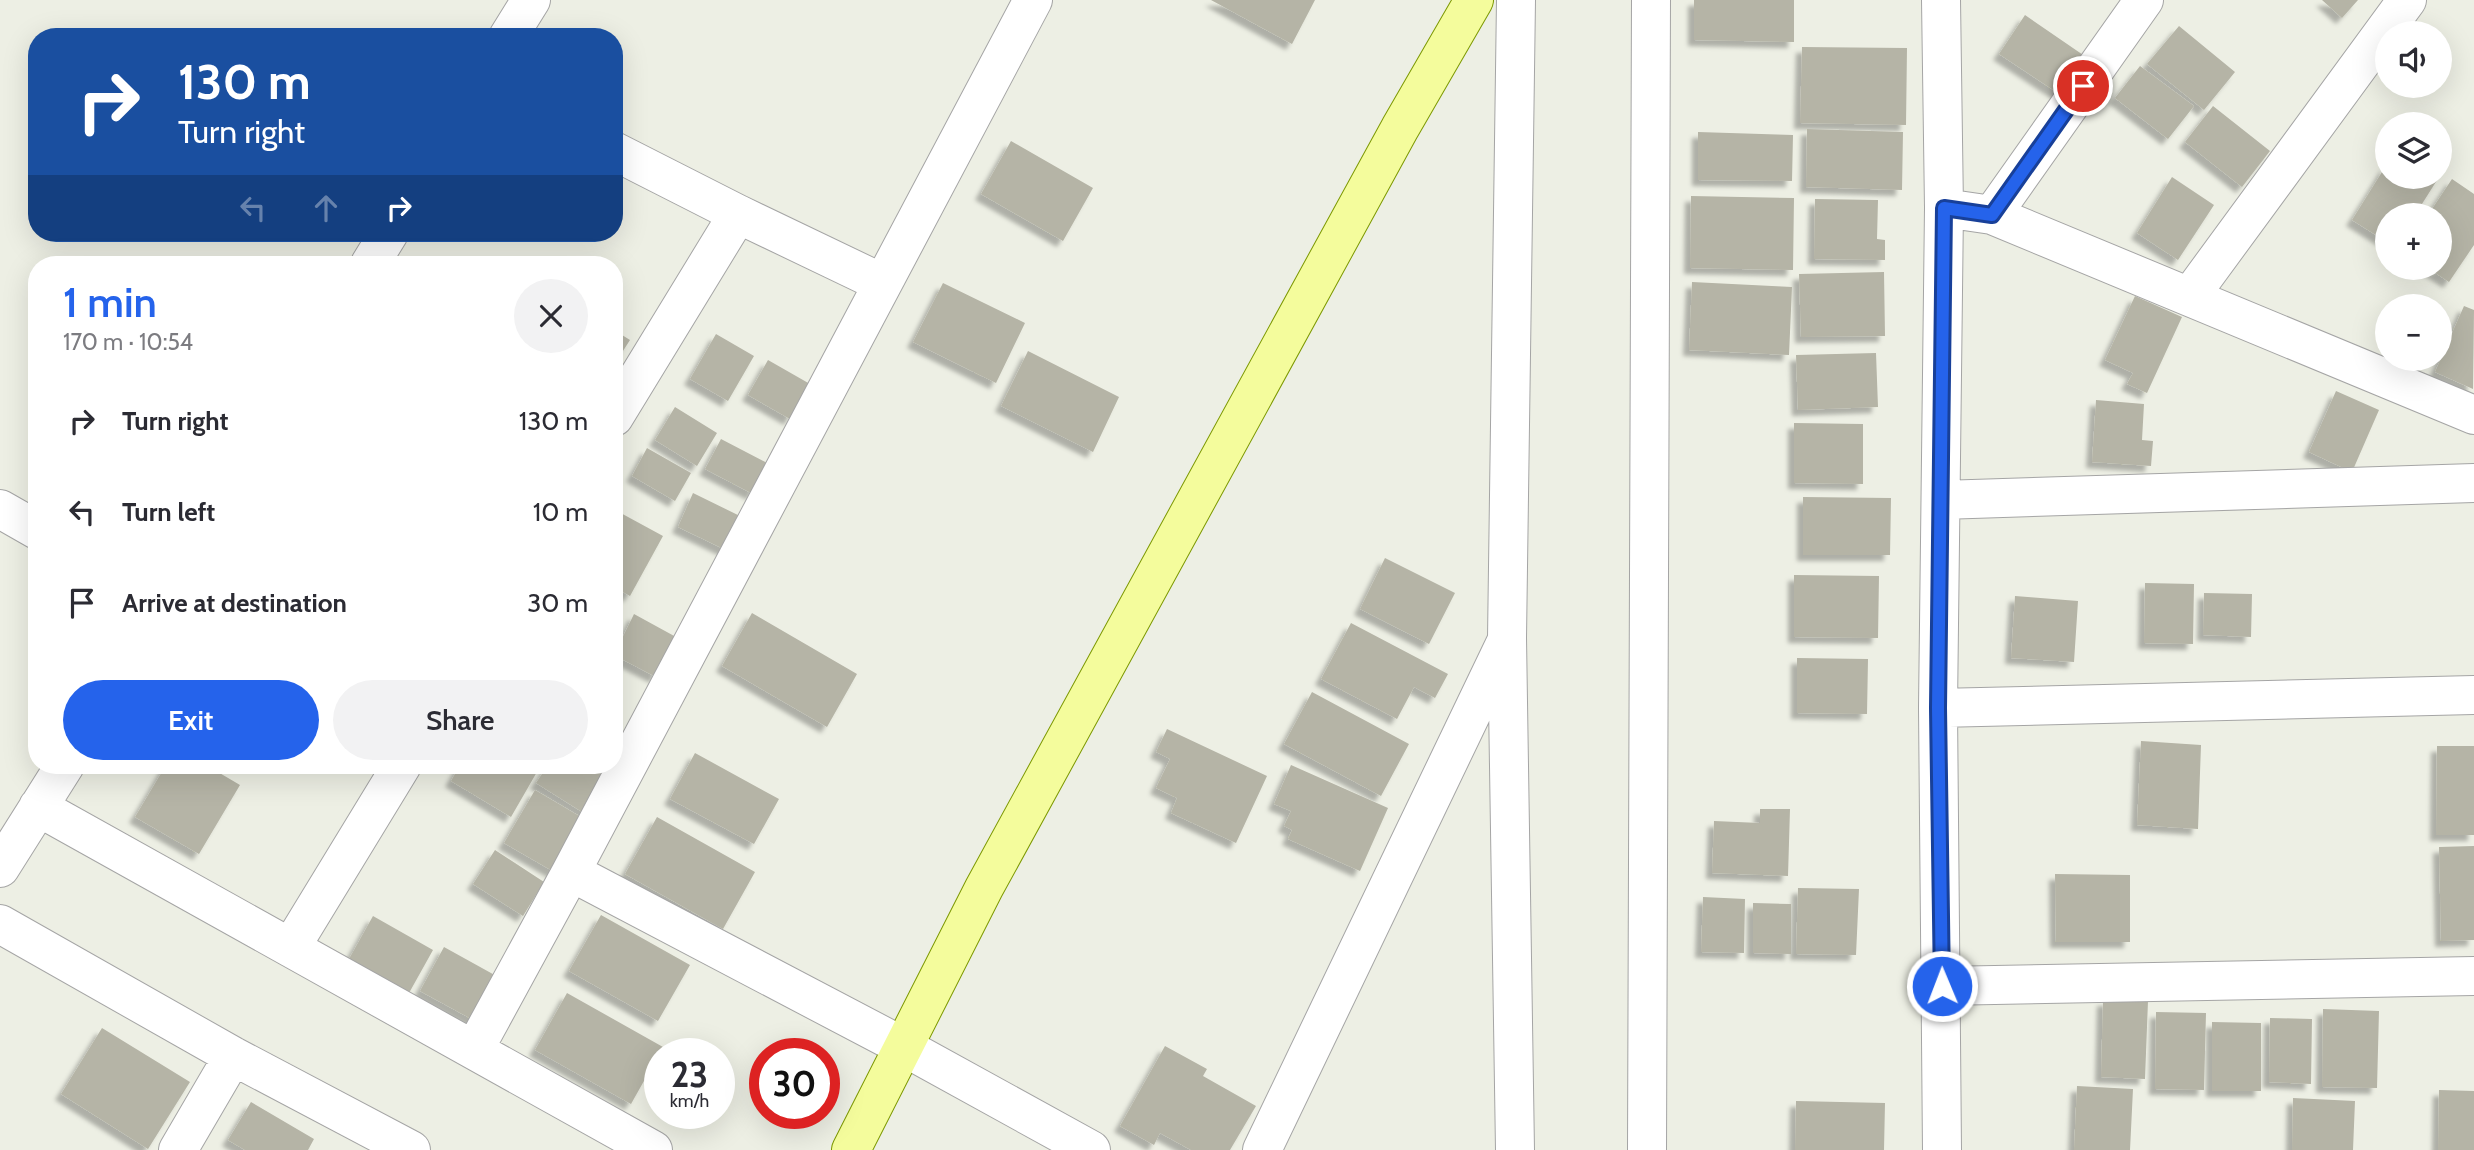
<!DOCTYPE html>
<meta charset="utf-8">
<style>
:root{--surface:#fff;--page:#f2f2f3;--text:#2b2b33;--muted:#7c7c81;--accent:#2563eb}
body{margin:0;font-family:Cabin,sans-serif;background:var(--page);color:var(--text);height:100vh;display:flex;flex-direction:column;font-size:26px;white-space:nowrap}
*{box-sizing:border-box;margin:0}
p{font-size:23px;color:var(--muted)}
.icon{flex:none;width:38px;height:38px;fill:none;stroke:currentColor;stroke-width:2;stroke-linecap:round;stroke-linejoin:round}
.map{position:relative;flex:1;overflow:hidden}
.panel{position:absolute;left:28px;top:256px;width:595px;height:518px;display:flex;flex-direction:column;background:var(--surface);border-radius:28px;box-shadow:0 7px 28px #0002}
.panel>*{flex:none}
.hud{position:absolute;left:28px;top:28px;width:595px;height:214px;border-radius:28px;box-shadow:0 7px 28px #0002;background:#1a4fa0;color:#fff;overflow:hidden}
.tools{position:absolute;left:2375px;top:21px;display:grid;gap:14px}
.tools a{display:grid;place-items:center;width:77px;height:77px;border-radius:50%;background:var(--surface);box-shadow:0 7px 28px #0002;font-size:35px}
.speed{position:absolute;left:644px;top:1038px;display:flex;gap:14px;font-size:35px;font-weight:700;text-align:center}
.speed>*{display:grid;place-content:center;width:91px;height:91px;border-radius:50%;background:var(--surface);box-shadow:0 7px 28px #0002;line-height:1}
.speed small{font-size:18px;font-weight:400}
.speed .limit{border:10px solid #d22;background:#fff;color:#111}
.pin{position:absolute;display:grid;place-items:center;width:60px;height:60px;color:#fff;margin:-30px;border:4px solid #fff;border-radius:50%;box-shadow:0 2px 7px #0007}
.me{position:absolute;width:77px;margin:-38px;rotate:359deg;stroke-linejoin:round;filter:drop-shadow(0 0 5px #0008)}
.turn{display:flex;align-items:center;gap:24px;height:147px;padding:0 35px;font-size:32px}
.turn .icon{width:91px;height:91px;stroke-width:2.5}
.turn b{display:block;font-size:49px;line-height:60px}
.lanes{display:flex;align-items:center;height:66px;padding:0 35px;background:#0003;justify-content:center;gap:35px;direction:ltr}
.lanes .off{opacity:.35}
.round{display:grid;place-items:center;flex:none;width:74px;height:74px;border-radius:37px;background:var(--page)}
.headline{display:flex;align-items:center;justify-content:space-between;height:119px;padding:0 35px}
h1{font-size:42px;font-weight:600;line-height:52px;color:var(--accent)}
.cta{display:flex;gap:14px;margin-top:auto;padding:14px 35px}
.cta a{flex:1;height:80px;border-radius:42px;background:var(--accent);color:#fff;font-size:28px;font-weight:600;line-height:80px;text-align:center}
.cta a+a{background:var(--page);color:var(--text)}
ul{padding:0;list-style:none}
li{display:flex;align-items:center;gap:21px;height:91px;padding:0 35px}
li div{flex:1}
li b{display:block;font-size:26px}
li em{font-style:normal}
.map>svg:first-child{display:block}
.building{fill:#b5b4a6;filter:url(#shadow)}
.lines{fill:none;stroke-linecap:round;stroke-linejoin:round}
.minor-casing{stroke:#a5a5a5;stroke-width:40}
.major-casing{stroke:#7c9800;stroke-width:40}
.minor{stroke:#fff;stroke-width:38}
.major{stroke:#f4fc9c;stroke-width:38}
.route-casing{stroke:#184099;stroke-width:18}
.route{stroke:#2563eb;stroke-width:12}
</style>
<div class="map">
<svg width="2474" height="1150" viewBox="0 0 2474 1150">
<defs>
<filter id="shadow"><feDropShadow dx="-6" dy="6" stdDeviation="2" flood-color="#0004"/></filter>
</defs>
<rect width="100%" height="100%" fill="#edefe4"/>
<path class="building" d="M1211,0H1315L1292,44Z
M1694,0H1794V42L1694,40Z
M2322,0H2358L2342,18Z
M2025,15L2089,59L2064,97L1999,54Z
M2179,26L2235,72L2204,110L2147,64Z
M1802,47L1907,48L1906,125L1800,123Z
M2140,66L2194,106L2168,139L2115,98Z
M2213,106L2270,151L2242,187L2185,142Z
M1807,129L1903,132L1902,190L1806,187Z
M1698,132L1793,135L1792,181L1698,180Z
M1011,141L1093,188L1063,241L981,194Z
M2387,164V177H2439L2415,215H2387V242L2352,220Z
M2172,177L2214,205L2178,260L2137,233Z
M2452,179L2474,194V245L2449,282L2428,268H2440V215H2428Z
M1691,196L1794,198L1793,270L1690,268Z
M1815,199L1878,200L1877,239L1885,240V260L1814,259Z
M1884,272L1885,336L1801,337L1799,274Z
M1692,282L1792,287L1789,355L1689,350Z
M943,283L1025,323L996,383L913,342Z
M2135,296L2182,317L2147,393L2127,384L2133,373L2105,360Z
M2464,306L2474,310L2473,389L2435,372Z
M614,330L630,340L614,365Z
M716,334L754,356L728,401L690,379Z
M1028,351L1119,397L1093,452L1001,406Z
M1876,353L1878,407L1798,410L1796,355Z
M768,360L810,384L790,419L748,395Z
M2336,391L2379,410L2352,472L2309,452Z
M2096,400L2144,404L2142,440L2153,441L2151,466L2092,462Z
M675,407L717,433L697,466L655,440Z
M1794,423L1863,424V484L1794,483Z
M721,439L769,464L753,494L705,469Z
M647,448L691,473L675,501L632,476Z
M693,493L744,518L728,551L678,527Z
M1803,497L1891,498L1890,555H1803Z
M617,511L663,536L630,596L614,587V516Z
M1385,558L1455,593L1429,644L1360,609Z
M1794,575L1879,576L1878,638L1794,637Z
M2145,583L2194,584L2193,644L2144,643Z
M2204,593L2252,594L2251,637L2203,635Z
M2015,596L2078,601L2074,662L2011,658Z
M752,613L857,674L827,727L722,666Z
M634,614L676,637L656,677L614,655Z
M1351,623L1448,674L1435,698L1414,687L1397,719L1321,679Z
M1797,658L1868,659L1867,714L1797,713Z
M1312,692L1409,744L1381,796L1284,744Z
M1167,729L1267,776L1236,843L1171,813L1177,798L1156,788L1170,759L1156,752Z
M614,739L630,748L587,815L536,783L548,765H614Z
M2141,741L2201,745L2198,829L2137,825Z
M2437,746H2474V835H2436Z
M695,753L779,799L754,844L670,799Z
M166,765H206L240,785L199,854L135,817Z
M460,765H541L511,817L451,781Z
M1291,765L1388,808L1360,871L1288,839L1292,830L1284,826L1291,811L1274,804Z
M535,790L586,820L556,873L504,843Z
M1760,809H1790L1788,876L1712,873L1714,821L1760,823Z
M657,817L755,872L723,929L625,874Z
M2474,846V940L2441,941L2439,847Z
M495,850L544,882L523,916L473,884Z
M2055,874L2130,875V942H2056Z
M1798,888L1859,889L1856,955L1796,954Z
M1703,897L1745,899L1744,953L1701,952Z
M1753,903L1791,904V954L1753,953Z
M601,915L690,965L658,1021L569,971Z
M373,916L433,950L409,993L349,959Z
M444,947L500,978L477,1022L420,991Z
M567,993L663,1047L631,1104L535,1050Z
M2103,1000L2148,1001L2145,1079L2101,1077Z
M2323,1009L2379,1011L2377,1088L2322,1087Z
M2156,1012L2206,1013L2204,1090L2155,1089Z
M2270,1018L2312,1019L2311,1084L2269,1082Z
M2212,1022L2261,1023V1091H2212Z
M102,1028L190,1082L148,1149L61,1094Z
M1165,1046L1207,1069L1203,1076L1256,1106L1230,1150H1191L1160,1133L1154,1145L1120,1126Z
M2077,1086L2133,1089L2130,1150H2074Z
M2439,1090L2474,1091V1150H2438Z
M2293,1098L2355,1101L2353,1150H2292Z
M1796,1101L1885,1103L1884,1150H1795Z
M251,1102L314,1139L308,1150H245L228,1140Z"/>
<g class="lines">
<defs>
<path id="minor" d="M1941,0L1944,208L1938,708L1942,1150
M508,37L531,0
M614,151L738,214L882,283
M1944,208L1992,215L2474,415
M1992,215L2144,0
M370,264L389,233
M2190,296L2407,0
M614,417L738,214
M1941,500L2474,483
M0,509L37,530
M1938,708L2474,695
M38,807L653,1150
M0,868L65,765
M571,872L904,1047L1091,1150
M0,924L233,1056L411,1150
M291,947L402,765
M1942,986L2474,976
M474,1050L571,872L1033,0
M178,1150L233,1056
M1262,1150L1505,644
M1515,1150L1507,638L1516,0
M1647,1150L1651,0"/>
<path id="major" d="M851,1150L984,888L1400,128L1474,0"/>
</defs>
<use href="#minor" class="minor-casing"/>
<use href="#major" class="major-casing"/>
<use href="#minor" class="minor"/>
<use href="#major" class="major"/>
</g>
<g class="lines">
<defs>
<path id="route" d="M1942,986L1938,708L1944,208L1992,215L2083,86"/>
</defs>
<use href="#route" class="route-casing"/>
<use href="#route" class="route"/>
</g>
</svg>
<div class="tools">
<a><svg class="icon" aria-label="sound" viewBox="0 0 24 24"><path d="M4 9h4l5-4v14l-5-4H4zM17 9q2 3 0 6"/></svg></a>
<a><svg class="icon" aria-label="layers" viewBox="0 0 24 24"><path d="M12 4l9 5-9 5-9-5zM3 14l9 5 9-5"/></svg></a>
<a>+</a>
<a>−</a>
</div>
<div class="speed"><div>23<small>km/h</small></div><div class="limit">30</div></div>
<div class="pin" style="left:2083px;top:86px;background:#d93025"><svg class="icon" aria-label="arrive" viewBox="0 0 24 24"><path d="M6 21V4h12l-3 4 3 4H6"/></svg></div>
<svg class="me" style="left:1942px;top:986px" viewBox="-20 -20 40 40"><circle r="17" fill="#2563eb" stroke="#fff" stroke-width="3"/><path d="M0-11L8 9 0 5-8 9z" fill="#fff"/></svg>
<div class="hud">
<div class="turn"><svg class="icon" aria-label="right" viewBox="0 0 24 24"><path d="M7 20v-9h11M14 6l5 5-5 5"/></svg><div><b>130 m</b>Turn right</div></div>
<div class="lanes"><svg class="icon off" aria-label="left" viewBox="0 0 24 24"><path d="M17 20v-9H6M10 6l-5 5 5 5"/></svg><svg class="icon off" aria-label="ahead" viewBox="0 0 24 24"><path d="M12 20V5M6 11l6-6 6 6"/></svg><svg class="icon" aria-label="right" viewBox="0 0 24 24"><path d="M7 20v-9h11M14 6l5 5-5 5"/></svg></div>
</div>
<section class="panel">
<div class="headline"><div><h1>1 min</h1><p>170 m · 10:54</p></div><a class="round"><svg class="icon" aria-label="close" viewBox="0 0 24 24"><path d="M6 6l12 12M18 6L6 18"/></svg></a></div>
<ul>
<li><svg class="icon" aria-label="right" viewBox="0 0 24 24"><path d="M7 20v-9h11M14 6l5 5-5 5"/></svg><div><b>Turn right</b></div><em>130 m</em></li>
<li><svg class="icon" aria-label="left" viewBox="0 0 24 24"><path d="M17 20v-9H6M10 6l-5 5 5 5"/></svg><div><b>Turn left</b></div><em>10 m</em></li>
<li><svg class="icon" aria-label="arrive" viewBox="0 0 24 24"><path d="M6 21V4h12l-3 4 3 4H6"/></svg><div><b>Arrive at destination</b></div><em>30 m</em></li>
</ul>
<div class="cta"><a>Exit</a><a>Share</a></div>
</section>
</div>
